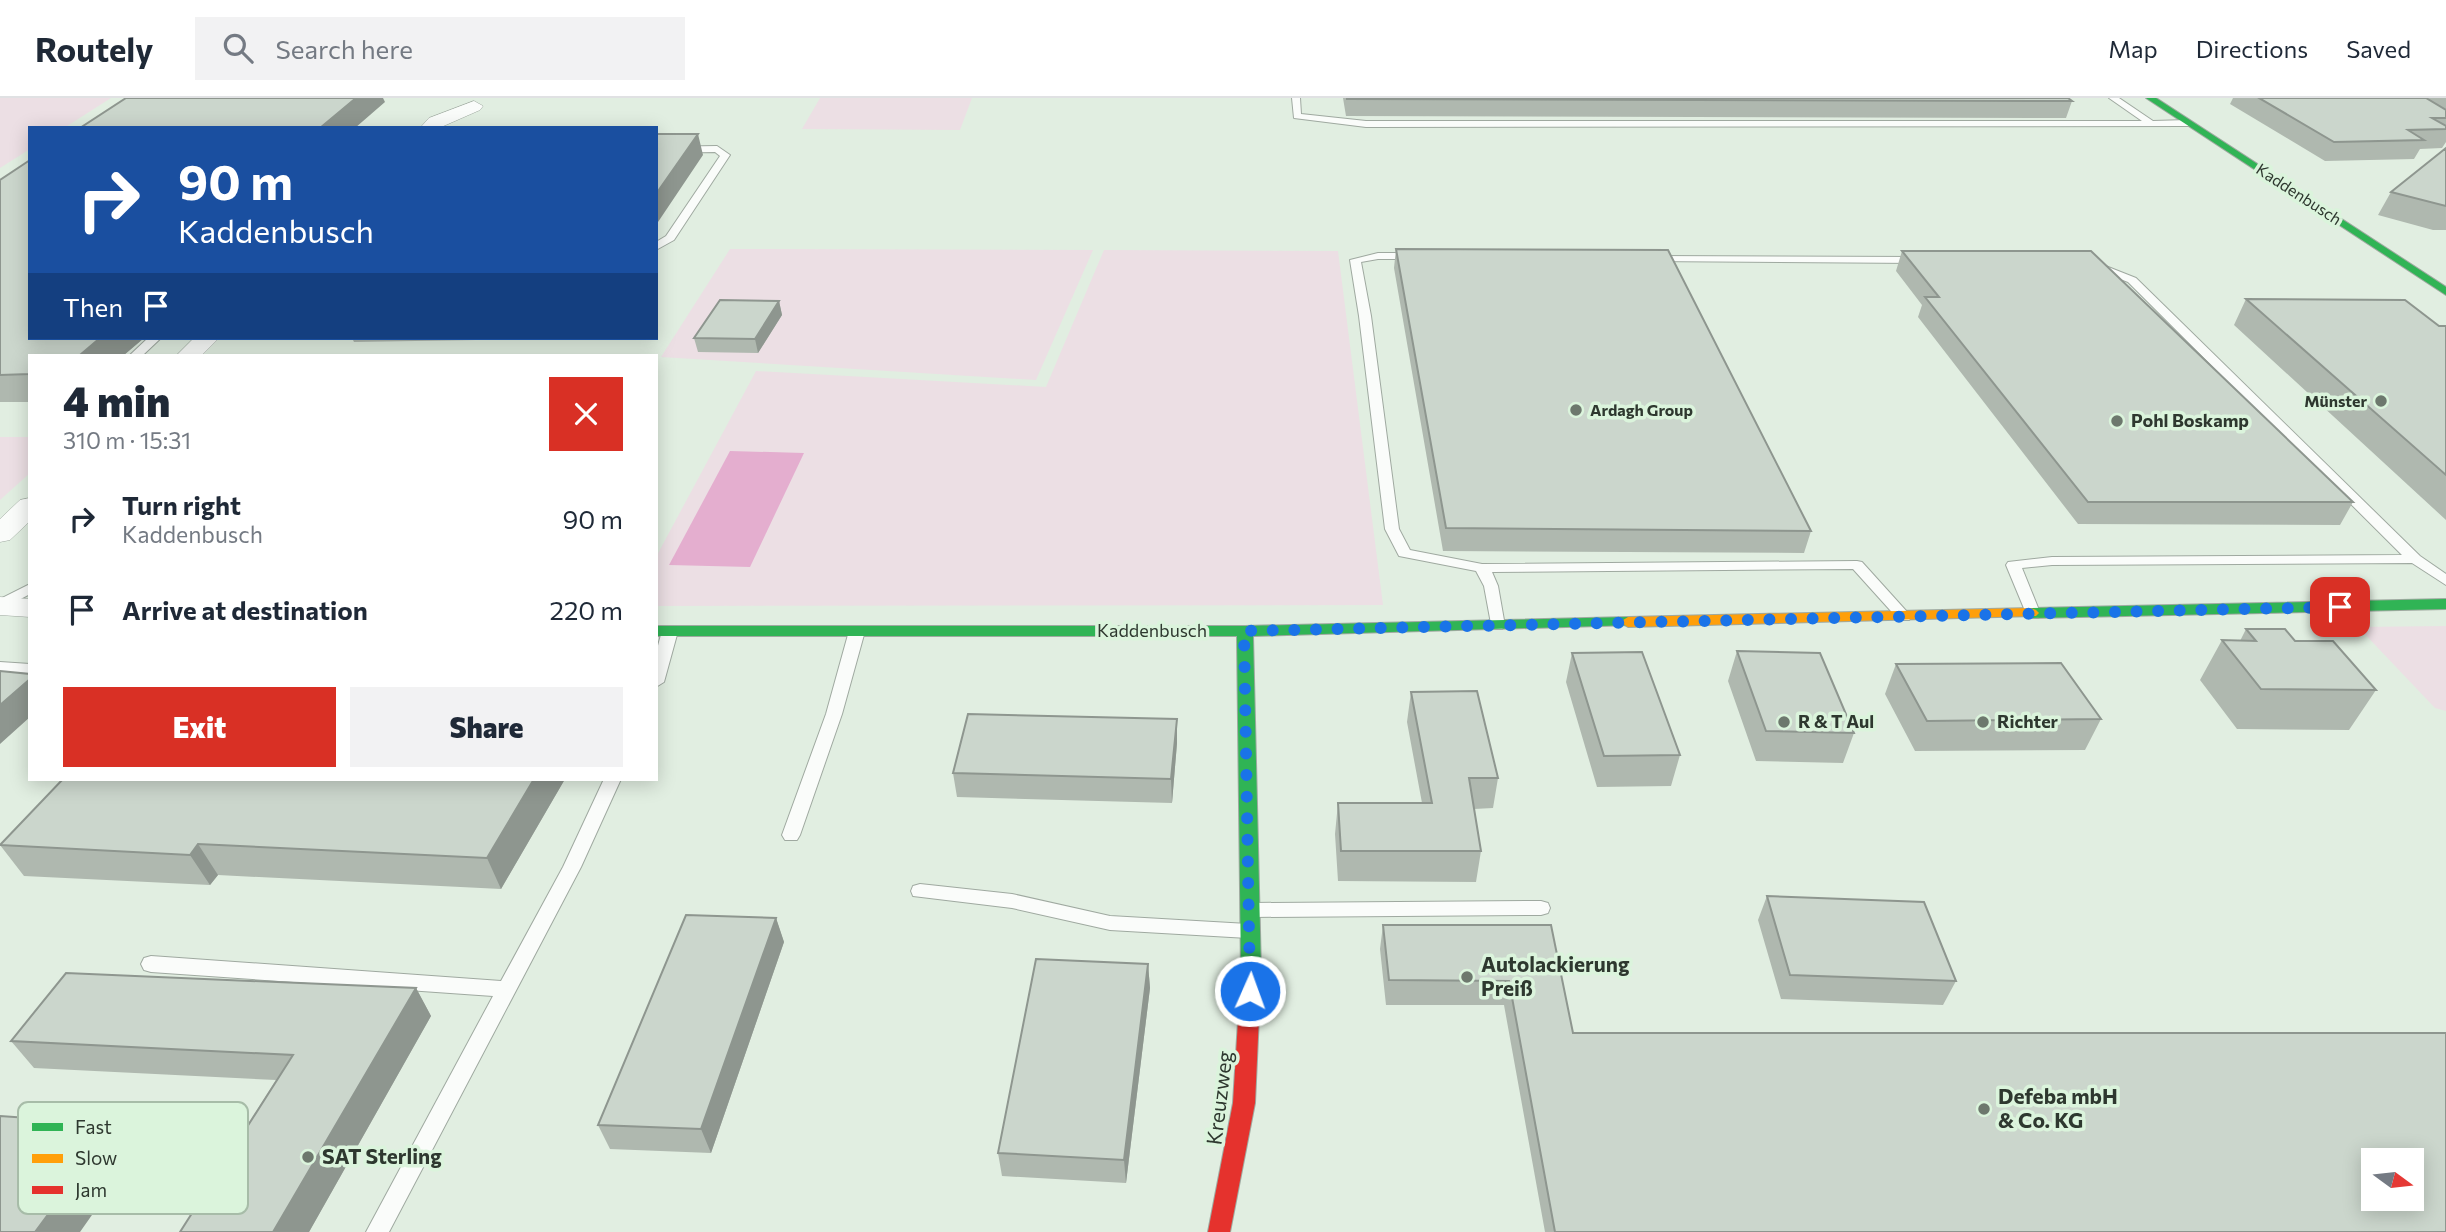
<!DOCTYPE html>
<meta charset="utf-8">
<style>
:root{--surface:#fff;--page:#f2f2f3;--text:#1f2937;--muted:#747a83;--line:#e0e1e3;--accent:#d93025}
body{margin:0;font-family:Commissioner,sans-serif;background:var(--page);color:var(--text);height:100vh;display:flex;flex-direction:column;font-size:26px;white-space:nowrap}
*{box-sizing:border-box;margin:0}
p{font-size:23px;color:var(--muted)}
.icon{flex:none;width:38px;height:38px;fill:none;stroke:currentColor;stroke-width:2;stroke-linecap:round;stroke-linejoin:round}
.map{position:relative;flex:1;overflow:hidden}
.side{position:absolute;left:28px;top:256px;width:630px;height:427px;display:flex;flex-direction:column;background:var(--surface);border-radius:0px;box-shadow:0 4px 18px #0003}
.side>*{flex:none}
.top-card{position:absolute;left:28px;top:28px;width:630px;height:214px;border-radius:0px;box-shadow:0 4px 18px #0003;background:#1a4fa0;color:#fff;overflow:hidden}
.needle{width:46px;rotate:105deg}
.tools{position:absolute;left:2361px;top:1050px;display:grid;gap:14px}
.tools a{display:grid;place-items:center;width:63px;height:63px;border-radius:0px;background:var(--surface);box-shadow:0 4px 18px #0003;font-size:35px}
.pin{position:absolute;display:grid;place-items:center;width:60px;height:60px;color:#fff;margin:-30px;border-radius:14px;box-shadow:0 4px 10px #0006}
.me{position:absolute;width:77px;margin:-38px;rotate:2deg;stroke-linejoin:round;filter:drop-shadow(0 0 5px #0008)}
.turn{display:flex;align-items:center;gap:24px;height:147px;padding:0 35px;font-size:32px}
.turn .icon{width:91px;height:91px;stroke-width:2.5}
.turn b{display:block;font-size:49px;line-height:60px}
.then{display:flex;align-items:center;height:66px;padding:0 35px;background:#0003;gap:14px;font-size:26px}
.round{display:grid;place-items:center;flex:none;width:74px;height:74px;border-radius:0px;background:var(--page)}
.headline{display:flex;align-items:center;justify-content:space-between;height:119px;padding:0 35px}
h1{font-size:42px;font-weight:800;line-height:52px}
.primary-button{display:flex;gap:14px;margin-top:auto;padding:14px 35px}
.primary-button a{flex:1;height:80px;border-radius:0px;background:var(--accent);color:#fff;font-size:28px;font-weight:800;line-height:80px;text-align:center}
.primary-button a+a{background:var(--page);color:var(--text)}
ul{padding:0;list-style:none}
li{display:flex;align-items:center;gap:21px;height:91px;padding:0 35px}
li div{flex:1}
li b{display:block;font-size:26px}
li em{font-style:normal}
header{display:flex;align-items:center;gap:42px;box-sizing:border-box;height:98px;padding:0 35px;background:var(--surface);border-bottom:2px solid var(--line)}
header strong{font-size:33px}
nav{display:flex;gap:38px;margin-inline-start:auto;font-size:24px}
.search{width:490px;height:63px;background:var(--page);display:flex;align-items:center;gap:18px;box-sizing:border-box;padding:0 24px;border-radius:0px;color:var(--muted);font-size:26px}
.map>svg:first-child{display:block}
.green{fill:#ecdfe4}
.water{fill:#e4aecf}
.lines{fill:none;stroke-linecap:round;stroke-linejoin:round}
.lane-casing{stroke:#9fa9a0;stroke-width:2}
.street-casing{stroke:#9fa9a0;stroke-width:1}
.fast-casing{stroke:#9fa9a0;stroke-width:2}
.slow-casing{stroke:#9fa9a0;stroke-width:2}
.jam-casing{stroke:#9fa9a0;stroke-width:2}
.lane{fill:#fafcfa;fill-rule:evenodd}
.street{fill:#fafcfa;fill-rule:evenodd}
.fast{fill:#30b455;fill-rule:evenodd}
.slow{fill:#ff9f0a;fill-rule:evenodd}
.jam{fill:#e5322d;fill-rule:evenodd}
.wall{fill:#afb8af}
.shaded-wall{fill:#8e968f}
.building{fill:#cbd6cc;stroke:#8e968f;stroke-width:2;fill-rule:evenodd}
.route{stroke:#1a73e8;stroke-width:12;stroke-dasharray:0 21.6}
.poi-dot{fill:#6d786d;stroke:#dbf4dc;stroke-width:2.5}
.labels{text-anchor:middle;stroke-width:7;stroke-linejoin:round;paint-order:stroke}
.far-street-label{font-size:16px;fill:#2e382f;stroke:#dbf4dc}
.far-poi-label{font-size:16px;font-weight:bold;fill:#2e382f;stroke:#dbf4dc;text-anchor:end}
.poi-label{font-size:18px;font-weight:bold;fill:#2e382f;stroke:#dbf4dc;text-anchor:start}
.street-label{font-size:18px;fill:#2e382f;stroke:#dbf4dc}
.near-poi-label{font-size:21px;font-weight:bold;fill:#2e382f;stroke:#dbf4dc;text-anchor:start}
.near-street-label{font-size:21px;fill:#2e382f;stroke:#dbf4dc}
.key{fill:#dbf4dc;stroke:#a7bca8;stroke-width:2}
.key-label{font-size:19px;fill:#2e382f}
</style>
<header>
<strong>Routely</strong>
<div class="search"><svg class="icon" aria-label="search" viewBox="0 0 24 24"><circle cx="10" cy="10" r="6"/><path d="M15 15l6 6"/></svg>Search here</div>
<nav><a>Map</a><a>Directions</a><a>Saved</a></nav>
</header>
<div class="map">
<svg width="2446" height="1134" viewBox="0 0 2446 1134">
<rect width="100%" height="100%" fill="#e1eee1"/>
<path class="green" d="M0,0H111L64,30H30V51L0,70Z
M820,0H972L960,32L802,31Z
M730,151L1093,152L1036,282L661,259Z
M1104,152L1338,153L1383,507L656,508V459L756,273L1046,289Z
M0,339H30V375L0,402Z
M2446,528V613L2435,610L2358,529Z"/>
<path class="water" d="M730,353L804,355L750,469L669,467Z"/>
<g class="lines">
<defs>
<path id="lane" d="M1292,0H1300L1301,16L1366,23H2142L2109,0H2119L2153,23L2188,22L2192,25L2188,28L1366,29L1294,20Z
M717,48L730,57L674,142L656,152V144L666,138L720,58L715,54L656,55V49Z
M1378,155H1417L1422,158L1417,161H1378L1361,164L1371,218L1399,431L1410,452L1482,466L1857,463L1862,464L1909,516L1912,519L1909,522H1899L1853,471L1492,474L1498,488L1505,528L1502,531H1492L1484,488L1476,473L1399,458L1385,431L1359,218L1350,162Z
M1653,158L1918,159L1923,162L1918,165L1649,163V159Z
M2090,165H2098L2136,180L2420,458L2446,476V487L2412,465L2052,467L2022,470L2041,517L2038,520H2028L2006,467L2008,464L2052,459L2402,457L2128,184L2090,169Z
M148,240H161L143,257H130Z
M30,486V496L0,512V501Z
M670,528L678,533L664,584L656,589V555L662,533Z
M857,528L865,533L842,616L800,737L797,742H785L782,737L826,616L849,533Z
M0,564L30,566V576L0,574Z
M604,681H621L581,769L389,1134H366L493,898L151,874L144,872L141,866L144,860L151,858L501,883L563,769Z
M920,786L1012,796L1110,818L1248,826L1255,828L1258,833L1255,838L1248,840L1110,832L1012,810L913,798L911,793L913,788Z
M1541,803L1548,805L1550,810L1548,815L1541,817L1253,819L1246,817L1244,812L1246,807L1253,805Z"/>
<path id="street" d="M474,3L483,8L480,12L439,30H420L429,20Z
M194,240H219L202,257H177Z
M30,400V423L10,442L0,444V421L20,402Z
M0,499L30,501V519L0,517Z"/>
<path id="fast" d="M2146,0H2156L2446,189V197Z
M2446,501V511L2031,520L2023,515L2031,510Z
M1628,519L1633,521L1636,524L1633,527L1253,538L1261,874L1258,880L1251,882L1244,880L1241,874L1237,538H656V528H1245Z"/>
<path id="slow" d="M2031,510L2036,512L2039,515L2036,518L1628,529L1620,524L1628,519Z"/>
<path id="jam" d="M1251,866L1258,868L1261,874L1255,1005L1230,1134H1208L1233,1005L1241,874L1244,868Z"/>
</defs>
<use href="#lane" class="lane-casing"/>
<use href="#street" class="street-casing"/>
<use href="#fast" class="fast-casing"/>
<use href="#slow" class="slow-casing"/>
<use href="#jam" class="jam-casing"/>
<use href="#lane" class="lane"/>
<use href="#street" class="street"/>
<use href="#fast" class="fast"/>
<use href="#slow" class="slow"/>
<use href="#jam" class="jam"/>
</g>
<path class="wall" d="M1343,0H2068L2072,3L2066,20L1346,18Z
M2233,0H2446V44L2442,50L2420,51L2414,61L2325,63L2230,6Z
M2446,50V132H2433L2378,117L2391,94Z
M0,82L30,240H144L124,257H30V304H0Z
M1396,151L1811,433L1804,455L1443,453L1394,170Z
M1902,153L2353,404L2340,427L2078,426L1918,219L1922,207L1896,173Z
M2246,201L2439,228H2446V422L2234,227Z
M779,203L782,217L758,255L698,254L694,240Z
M352,240H478L476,242L354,244Z
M2246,531L2295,543L2376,592L2349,632L2237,631L2200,582L2222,542L2240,543Z
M1737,553L1854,635L1843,665L1756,663L1728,583Z
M1572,555L1680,657L1671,688L1597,689L1566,584Z
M1896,566L2101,621L2085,652L1915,653L1885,596Z
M1411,594L1498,680L1493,710L1474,711L1481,753L1476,784L1338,783L1335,736L1338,705H1422L1407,624Z
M1177,621V645L1172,705L957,699L953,675Z
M63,681H565L501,791L218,777L210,787L24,778L0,747Z
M1767,798L1956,883L1943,907L1781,901L1758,822Z
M776,820L784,844L711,1055L610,1051L598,1027Z
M1383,827H1551L1573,935L2446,1134H1545L1504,907H1386L1380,851Z
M1148,866L1150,890L1126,1085L1002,1078L998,1055Z
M416,890L431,918L309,1134H180L276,982L34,970L11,943Z"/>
<path class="shaded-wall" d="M356,0H383L385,4L355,30H320Z
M698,36L703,57L656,127V96Z
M779,203L782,217L758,255L755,241Z
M100,240H144L124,257H80Z
M30,581V619L0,646V607Z
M1177,621V645L1172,705L1171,681Z
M534,681H565L501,791L487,760Z
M198,746L218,777L210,787L190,757Z
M776,820L784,844L711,1055L701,1031Z
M1148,866L1150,890L1126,1085L1124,1062Z
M416,890L431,918L309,1134H273Z
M115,1026L137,1053L80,1134H35Z"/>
<path class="building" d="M126,0H356L320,30H80Z
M1347,0H2068L2072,3L1347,1Z
M2259,0H2426L2446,12V20H2432L2446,28V31L2408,32L2424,42L2334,44Z
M656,36H698L656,96Z
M2446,50V108L2391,94Z
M30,62V240H100L80,257H30V276L0,277V82Z
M1396,151L1668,152L1811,433L1446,430Z
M1902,153H2091L2353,404H2088L1925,199H1939Z
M2246,201L2405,202L2439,228H2446V377Z
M720,202L779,203L755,241L694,240Z
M2246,531H2285L2295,543H2333L2376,592L2261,591L2222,542L2256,543Z
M1737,553L1820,555L1854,635L1766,633Z
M1642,554L1680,657L1604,658L1572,555Z
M2061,565L2101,621L1927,623L1896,566Z
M0,573L30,576V581L0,607Z
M1477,593L1498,680H1469L1481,753H1341L1338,705H1432L1411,594Z
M968,616L1177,621L1171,681L953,675Z
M63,681H534L487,760L198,746L190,757L0,747Z
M1767,798L1924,804L1956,883L1790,877Z
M686,817L776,820L701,1031L598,1027Z
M1383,827H1551L1573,935H2446V1134H1555L1509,883L1389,882ZM2373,1062H2412V1101H2373Z
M1036,861L1148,866L1124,1062L998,1055Z
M66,875L416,890L273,1134H180L293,957L11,943Z
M0,1018L115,1026L35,1134H0Z"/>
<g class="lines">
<path class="route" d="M1250,893L1244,533L2340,509"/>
</g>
<g class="poi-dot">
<circle cx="2381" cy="303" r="7"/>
<circle cx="1576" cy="312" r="7"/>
<circle cx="2117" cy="323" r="7"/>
<circle cx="1784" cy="624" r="7"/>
<circle cx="1983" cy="624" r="7"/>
<circle cx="1467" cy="879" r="7"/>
<circle cx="1984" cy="1011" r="7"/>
<circle cx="308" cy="1059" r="7"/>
</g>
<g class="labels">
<g class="far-street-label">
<text transform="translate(2299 96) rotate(33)" y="6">Kaddenbusch</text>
</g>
<g class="far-poi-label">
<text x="2367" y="309">Münster</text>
<text x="1590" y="318" text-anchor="start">Ardagh Group</text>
</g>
<g class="poi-label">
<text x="2131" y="329">Pohl Boskamp</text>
<text x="1798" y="630">R &amp; T Aul</text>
<text x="1997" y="630">Richter</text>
</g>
<g class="street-label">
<text x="1152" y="539">Kaddenbusch</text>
</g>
<g class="near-poi-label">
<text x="1481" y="874">Autolackierung<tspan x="1481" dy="24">Preiß</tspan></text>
<text x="1998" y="1006">Defeba mbH<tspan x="1998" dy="24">&amp; Co. KG</tspan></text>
<text x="322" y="1066">SAT Sterling</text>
</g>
<g class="near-street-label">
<text transform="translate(1220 1000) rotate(-83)" y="7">Kreuzweg</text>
</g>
</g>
<rect x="18" y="1004" width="230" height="112" rx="10" class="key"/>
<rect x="32" y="1025" width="31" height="8" fill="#30b455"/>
<rect x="32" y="1056" width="31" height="9" fill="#ff9f0a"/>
<rect x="32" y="1088" width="31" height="8" fill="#e5322d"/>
<g class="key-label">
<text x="75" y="1036">Fast</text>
<text x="75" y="1067">Slow</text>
<text x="75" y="1099">Jam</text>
</g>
</svg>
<div class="tools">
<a><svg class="needle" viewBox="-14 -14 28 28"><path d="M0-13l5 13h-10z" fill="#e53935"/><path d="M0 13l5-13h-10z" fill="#747a83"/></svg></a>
</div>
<div class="pin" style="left:2340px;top:509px;background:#d93025"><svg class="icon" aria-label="arrive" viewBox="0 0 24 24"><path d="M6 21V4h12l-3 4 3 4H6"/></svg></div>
<svg class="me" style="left:1250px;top:893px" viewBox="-20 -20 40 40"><circle r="17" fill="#1a73e8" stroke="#fff" stroke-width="3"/><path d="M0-11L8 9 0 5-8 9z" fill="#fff"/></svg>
<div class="top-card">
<div class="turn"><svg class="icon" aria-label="right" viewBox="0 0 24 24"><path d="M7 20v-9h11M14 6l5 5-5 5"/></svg><div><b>90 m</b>Kaddenbusch</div></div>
<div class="then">Then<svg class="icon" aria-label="arrive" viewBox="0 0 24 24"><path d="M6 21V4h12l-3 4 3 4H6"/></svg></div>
</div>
<section class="side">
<div class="headline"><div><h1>4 min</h1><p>310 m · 15:31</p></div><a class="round" style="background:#d93025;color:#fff"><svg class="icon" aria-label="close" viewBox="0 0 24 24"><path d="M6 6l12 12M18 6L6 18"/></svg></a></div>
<ul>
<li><svg class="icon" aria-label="right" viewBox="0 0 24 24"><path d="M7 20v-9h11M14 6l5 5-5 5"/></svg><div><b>Turn right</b><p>Kaddenbusch</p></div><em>90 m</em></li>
<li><svg class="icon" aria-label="arrive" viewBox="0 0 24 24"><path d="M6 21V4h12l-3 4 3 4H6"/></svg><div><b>Arrive at destination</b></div><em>220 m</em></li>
</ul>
<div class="primary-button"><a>Exit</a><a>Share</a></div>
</section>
</div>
